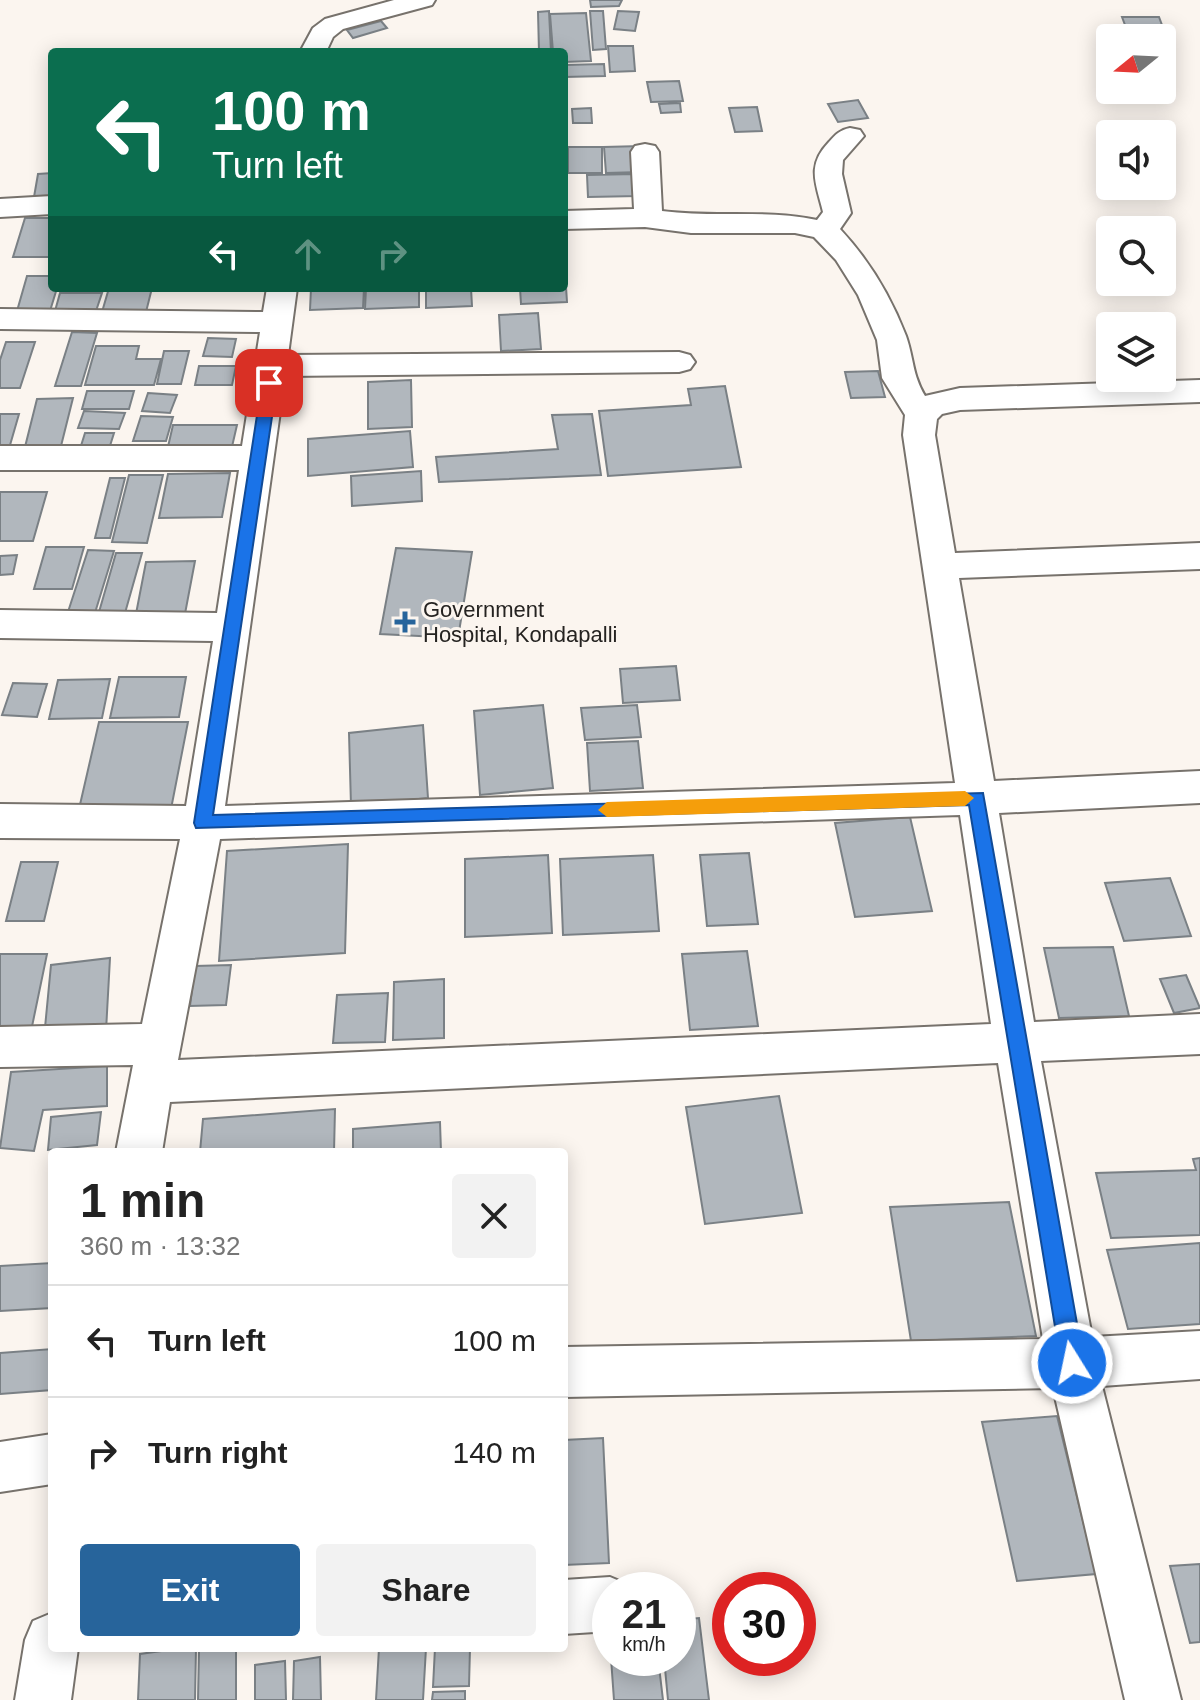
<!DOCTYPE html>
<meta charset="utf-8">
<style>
:root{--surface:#fff;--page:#f2f2f2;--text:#222;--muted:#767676;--line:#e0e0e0;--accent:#27649b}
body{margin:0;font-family:Helvetica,sans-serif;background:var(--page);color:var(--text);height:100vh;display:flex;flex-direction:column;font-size:30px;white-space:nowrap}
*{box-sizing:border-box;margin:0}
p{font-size:26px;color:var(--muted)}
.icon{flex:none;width:44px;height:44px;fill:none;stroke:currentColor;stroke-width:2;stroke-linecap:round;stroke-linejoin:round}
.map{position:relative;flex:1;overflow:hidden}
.side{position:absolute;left:48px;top:1148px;width:520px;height:504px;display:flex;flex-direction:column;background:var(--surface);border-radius:8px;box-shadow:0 4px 20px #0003}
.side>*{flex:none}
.guide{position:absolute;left:48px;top:48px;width:520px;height:244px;border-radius:8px;box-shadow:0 4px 20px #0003;background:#0b6e4f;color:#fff;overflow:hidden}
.needle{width:52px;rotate:252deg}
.controls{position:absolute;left:1096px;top:24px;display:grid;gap:16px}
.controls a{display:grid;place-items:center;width:80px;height:80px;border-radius:8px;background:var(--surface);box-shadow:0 4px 20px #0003;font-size:40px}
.speed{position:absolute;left:592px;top:1572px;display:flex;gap:16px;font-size:40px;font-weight:700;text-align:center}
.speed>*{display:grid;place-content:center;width:104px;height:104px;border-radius:50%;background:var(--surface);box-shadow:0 4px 20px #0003;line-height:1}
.speed small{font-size:20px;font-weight:400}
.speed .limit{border:12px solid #d22;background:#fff;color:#111}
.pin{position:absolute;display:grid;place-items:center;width:68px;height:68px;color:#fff;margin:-34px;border-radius:16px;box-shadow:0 4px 12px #0006}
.me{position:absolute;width:88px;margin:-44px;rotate:350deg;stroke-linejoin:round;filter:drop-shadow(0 0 6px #0008)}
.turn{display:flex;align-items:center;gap:28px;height:168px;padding:0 32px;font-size:36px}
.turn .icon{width:104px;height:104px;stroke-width:2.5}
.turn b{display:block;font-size:56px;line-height:68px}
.lanes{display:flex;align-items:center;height:76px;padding:0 32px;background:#0003;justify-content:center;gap:40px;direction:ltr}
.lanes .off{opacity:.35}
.round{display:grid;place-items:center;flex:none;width:84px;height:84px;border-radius:8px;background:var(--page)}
.head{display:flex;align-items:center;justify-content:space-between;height:136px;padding:0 32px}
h1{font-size:48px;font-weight:800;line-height:60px}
.action{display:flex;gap:16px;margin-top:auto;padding:16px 32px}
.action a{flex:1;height:92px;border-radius:8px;background:var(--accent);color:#fff;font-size:32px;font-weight:800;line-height:92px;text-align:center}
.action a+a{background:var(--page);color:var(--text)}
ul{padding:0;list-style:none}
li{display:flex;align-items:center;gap:24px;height:112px;padding:0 32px;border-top:2px solid var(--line)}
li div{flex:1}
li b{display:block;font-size:30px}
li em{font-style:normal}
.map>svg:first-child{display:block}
.building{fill:#b1b7bd;stroke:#7a8085;stroke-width:2}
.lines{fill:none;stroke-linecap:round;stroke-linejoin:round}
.minor-casing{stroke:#77726c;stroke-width:4}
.minor{fill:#fff;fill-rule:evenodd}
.route{fill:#1a73e8;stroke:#114b97;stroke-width:2}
.slow{fill:#f59e0b}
.poi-dot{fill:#27649b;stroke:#fbf5ef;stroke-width:3}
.labels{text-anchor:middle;stroke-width:6;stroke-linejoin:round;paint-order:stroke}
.poi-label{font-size:22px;fill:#252321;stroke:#fbf5ef;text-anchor:start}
</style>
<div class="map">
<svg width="1200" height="1700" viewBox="0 0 1200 1700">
<rect width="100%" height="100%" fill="#fbf5ef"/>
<path class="building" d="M590,0H622L619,6L591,7Z
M549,11L551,52H539L538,12Z
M590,11H603L606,49L593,50Z
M618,11L639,12L635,31L614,29Z
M586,13L591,61L564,62V52H553L550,14Z
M1122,17H1159L1169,44H1162V38H1130Z
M381,21L387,28L353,38L347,30Z
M608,46H633L635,71L610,72Z
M604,64L605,76L564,77V65Z
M679,81L683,101L651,102L647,82Z
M858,100L868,118L838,122L828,104Z
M680,103L681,112L661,113L659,104Z
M757,107L762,131L735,132L729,108Z
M591,108L592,123H573L572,109Z
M641,146L642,172L606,173L604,147Z
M568,147H602V173H568Z
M52,173V196L34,197L38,174Z
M636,174L638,196L588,197L587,175Z
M25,218H52V257H13Z
M565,271L567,302L521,304L520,288H564Z
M27,276H52V288H57L50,311H17Z
M109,288H152L146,312H102Z
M205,288H253L252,291H205Z
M311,288H364L363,308L310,310Z
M366,288H419V307L365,309Z
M426,288H471L472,306L426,308Z
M60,293H102L96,311H55Z
M538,313L541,349L501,351L499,315Z
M72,332L97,333L81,386H55Z
M208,338L236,339L232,357L203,356Z
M6,342H35L20,388H0V360Z
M96,346H139L136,359H161L154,385H85Z
M164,351H189L181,384H157Z
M199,366H236L232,385H195Z
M878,371L885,397L851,398L845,372Z
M411,380L412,427L368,429V382Z
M725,386L741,467L608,476L599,411L691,405L688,389Z
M87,391H134L129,409H82Z
M148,393L177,395L170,413L142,411Z
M73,398L61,446L25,447L37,399Z
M84,411L125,413L119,429L78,428Z
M0,414H19L8,452L0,453Z
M592,414L601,475L439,482L436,457L558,449L552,415Z
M141,416L173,417L166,441H133Z
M173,425H237L231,451H167Z
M410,431L413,467L308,476V439Z
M85,433H114L109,449H80Z
M421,471L422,501L352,506L351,476Z
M230,473L222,517L159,518L168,474Z
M129,475H163L147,543L112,542Z
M110,478H125L110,538H95Z
M0,492H47L33,541H0Z
M46,547H84L72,589H34Z
M396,548L472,552L458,638L380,634Z
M88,550L114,551L94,616L67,615Z
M116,553H142L125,613L99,612Z
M17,555L13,574L0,575V556Z
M195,561L184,619H135L146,562Z
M676,666L680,700L623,703L620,669Z
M119,677H186L179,717L110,718Z
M110,679L102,718L49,719L58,680Z
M13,683L47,684L37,717L2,715Z
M543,705L553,788L480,795L474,711Z
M637,705L641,737L585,740L581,708Z
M99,722H188L171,809H79Z
M423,725L428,798L351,806L349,733Z
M638,741L643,788L590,791L587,743Z
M910,817L932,911L855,917L835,823Z
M348,844L345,953L219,961L227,851Z
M749,853L758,924L707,926L700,855Z
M548,855L552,933L465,937V859Z
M653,855L659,931L563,935L560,859Z
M21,862H58L44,921H6Z
M1170,878L1191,936L1124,941L1105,883Z
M1113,947L1129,1016L1059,1018L1044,948Z
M747,951L758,1026L690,1030L682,954Z
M0,954H47L29,1041H0Z
M110,958L106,1031L44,1038L51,965Z
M231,965L226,1005L190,1006L195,966Z
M1186,975L1200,1008L1174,1013L1160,979Z
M444,979V1038L393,1040L394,982Z
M388,993L385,1042L333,1043L337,995Z
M107,1066V1106L43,1110L34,1151L0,1148L11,1072Z
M779,1096L802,1213L705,1224L686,1107Z
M335,1109L334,1152H200L203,1119Z
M101,1112L97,1145L48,1150L51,1117Z
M440,1122L441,1152H353V1129Z
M1200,1158V1235L1111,1238L1096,1173L1196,1170L1193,1159Z
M1009,1202L1036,1336L911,1341L890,1207Z
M1200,1243V1324L1128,1329L1107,1250Z
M52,1263V1308L0,1311V1266Z
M52,1349V1390L0,1394V1353Z
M1057,1416L1096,1574L1017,1581L982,1422Z
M603,1438L609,1563L564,1565V1440Z
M1200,1564V1642L1190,1643L1170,1566Z
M699,1618L709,1700H668L664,1658H678V1620Z
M183,1648H196L195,1700H138L140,1654Z
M236,1648V1700H198L199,1649Z
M379,1648H426L423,1700H376Z
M435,1648H470L469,1686L433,1687Z
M320,1657L321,1700H293L294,1661Z
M611,1658H658L663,1700H614Z
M285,1661L286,1700H255V1665Z
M465,1691V1700H432L433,1692Z"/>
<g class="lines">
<defs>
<path id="minor" d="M394,0H435L432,5L343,29L333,37L326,52H300L313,28L325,19Z
M850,128L860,130L864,136L843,160L842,174L851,213L840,229C869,260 891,297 906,336C914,359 912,374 925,396L960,388L1200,380V402L960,410L942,414L937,419L935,435L955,553L1200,543V569L959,578L994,781L1200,771V803L999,813L1034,1022L1200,1014V1054L1041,1061L1092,1337L1200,1331V1379L1102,1386L1181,1700H1125L1053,1388L564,1397V1347L1043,1339L998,1063L170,1102L162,1152H116L133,1065L0,1067V1027L142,1024L180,839L0,838V804L186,806L213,641L0,638V610L217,613L239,470H0V446H242L260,332L0,329V309L263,312L267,288H297L288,355L679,352L690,355L695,362L690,369L679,372L285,376L225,806L955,783L903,435L905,415L882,378L877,340L858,295L836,260L814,237L795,233H691L645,227L564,229V211L634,209L631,152L635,146L645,144L655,146L659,152L662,211C713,218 766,209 817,220L823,212C816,183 806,166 829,142C836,134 840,130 850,128ZM960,815L991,1024L178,1060L220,839Z
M52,196V214L0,217V199Z
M52,1434V1484L0,1492V1442Z
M610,1577L629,1585L631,1590H610V1631L564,1634V1580Z
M52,1613V1648H78L71,1700H15L25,1640L33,1621Z"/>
</defs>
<use href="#minor" class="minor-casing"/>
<use href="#minor" class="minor"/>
</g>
<path class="route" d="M269,378L277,383L213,815L983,793L1084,1363L1080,1370L1072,1374L1065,1370L1061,1363L969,805L196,828L194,823L262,383Z"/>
<path class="slow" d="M965,791L974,798L965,806L607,817L598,810L607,802Z"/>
<path class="poi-dot" d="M401 610h8v8h8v8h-8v8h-8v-8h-8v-8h8z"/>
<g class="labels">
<g class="poi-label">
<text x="423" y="617">Government<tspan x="423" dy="25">Hospital, Kondapalli</tspan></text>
</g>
</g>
</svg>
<div class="controls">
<a><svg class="needle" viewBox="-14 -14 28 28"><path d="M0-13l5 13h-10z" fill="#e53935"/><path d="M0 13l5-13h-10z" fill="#767676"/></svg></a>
<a><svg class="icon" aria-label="sound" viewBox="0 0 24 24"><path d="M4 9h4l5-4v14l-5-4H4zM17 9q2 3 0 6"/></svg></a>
<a><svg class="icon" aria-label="search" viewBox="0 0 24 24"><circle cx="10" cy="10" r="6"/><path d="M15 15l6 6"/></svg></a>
<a><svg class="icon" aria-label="layers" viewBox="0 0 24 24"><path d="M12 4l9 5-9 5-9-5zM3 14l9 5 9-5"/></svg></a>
</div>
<div class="speed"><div>21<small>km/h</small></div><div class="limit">30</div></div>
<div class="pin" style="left:269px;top:383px;background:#d93025"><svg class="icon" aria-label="arrive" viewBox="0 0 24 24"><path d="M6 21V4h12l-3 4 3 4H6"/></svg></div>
<svg class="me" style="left:1072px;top:1363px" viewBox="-20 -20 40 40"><circle r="17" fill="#1a73e8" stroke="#fff" stroke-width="3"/><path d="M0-11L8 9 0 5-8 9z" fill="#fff"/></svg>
<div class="guide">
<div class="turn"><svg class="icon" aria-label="left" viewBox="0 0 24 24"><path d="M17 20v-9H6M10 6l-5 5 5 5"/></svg><div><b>100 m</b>Turn left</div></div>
<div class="lanes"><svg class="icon" aria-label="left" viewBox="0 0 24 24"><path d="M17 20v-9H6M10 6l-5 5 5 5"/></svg><svg class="icon off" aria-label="ahead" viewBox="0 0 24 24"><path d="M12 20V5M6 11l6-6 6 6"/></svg><svg class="icon off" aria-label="right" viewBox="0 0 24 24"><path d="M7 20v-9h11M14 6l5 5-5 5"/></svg></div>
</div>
<section class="side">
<div class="head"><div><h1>1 min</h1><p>360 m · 13:32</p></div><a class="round"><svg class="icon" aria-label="close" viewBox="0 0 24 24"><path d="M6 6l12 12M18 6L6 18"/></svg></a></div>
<ul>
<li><svg class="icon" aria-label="left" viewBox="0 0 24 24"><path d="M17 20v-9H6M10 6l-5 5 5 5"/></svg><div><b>Turn left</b></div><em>100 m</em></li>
<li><svg class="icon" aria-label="right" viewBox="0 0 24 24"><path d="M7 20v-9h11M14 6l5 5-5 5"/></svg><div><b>Turn right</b></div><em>140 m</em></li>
</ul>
<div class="action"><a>Exit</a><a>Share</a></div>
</section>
</div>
